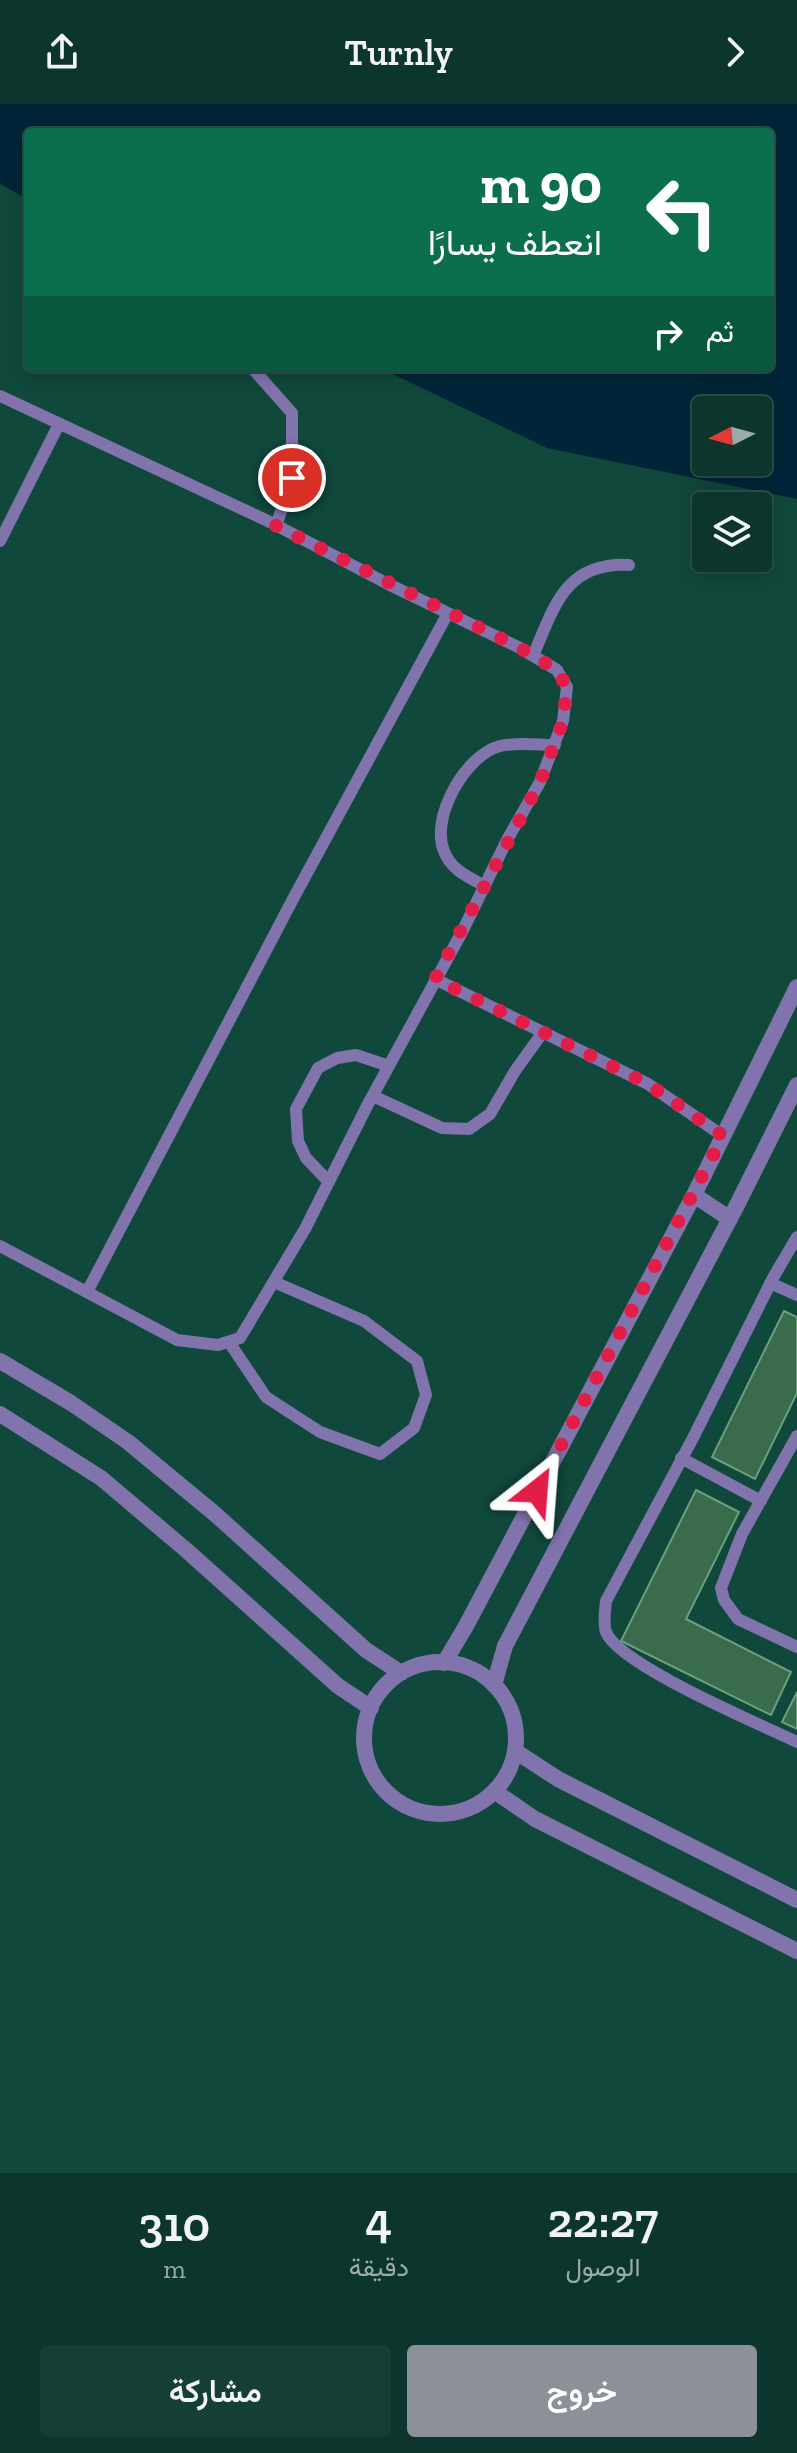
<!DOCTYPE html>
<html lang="ar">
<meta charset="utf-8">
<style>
:root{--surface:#0c362d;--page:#153e35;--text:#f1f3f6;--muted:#9aabaa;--line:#2c5049;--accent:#8c9099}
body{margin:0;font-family:"Zilla Slab",Vazirmatn,serif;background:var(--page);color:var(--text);direction:rtl;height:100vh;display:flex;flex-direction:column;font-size:30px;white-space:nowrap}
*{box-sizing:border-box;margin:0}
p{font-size:26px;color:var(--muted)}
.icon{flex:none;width:44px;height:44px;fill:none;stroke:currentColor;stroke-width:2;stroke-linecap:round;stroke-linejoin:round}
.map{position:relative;height:2069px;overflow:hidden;direction:ltr}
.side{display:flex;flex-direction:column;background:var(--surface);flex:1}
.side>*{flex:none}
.hud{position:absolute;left:24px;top:24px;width:750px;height:244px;border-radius:8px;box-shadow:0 4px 20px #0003,0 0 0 2px var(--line);direction:rtl;background:#0b6e4f;color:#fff;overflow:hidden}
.needle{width:52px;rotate:264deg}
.tools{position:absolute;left:692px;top:292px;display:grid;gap:16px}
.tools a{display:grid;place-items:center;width:80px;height:80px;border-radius:8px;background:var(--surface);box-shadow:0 4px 20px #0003,0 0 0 2px var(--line);font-size:40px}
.pin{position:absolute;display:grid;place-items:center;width:68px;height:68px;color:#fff;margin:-34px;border:4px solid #fff;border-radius:50%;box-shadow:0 2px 8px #0007}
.me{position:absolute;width:88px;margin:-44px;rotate:28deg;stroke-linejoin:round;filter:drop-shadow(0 0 6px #0008)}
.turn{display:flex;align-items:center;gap:28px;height:168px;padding:0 40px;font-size:36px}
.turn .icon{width:104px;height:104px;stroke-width:2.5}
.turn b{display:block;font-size:56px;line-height:68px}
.then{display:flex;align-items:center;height:76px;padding:0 40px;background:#0003;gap:16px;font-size:30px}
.eta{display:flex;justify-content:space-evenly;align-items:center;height:136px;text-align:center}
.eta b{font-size:48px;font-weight:600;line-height:56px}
.primary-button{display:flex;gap:16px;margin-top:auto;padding:16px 40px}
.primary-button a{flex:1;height:92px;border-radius:8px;background:var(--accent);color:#fff;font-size:32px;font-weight:600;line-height:92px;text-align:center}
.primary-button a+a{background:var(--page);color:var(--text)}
header{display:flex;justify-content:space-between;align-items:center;height:104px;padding:0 40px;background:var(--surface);font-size:36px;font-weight:600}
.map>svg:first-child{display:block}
.water{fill:#002538;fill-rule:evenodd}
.building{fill:#396b4c;stroke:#6b9f7d;stroke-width:2}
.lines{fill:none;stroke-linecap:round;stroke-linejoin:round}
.service{stroke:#8173ac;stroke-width:12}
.minor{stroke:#8173ac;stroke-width:16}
.route{stroke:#e11d48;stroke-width:14;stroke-dasharray:0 25.2}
</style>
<header><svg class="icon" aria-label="forward" viewBox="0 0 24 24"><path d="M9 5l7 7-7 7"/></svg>Turnly<svg class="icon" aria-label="share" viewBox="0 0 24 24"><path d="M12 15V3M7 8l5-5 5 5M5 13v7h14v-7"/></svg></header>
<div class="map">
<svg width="797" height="2069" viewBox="0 0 797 2069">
<rect width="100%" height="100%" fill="#10483c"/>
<path class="water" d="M0,0H797V395L547,344L380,264H770V28H28V95L0,80ZM706,306H758V358H706Z"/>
<path class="building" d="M784,1207L797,1213V1289L755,1375L712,1353Z
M696,1386L739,1408L686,1515L791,1568L771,1611L621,1537Z
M797,1588V1625L782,1618Z"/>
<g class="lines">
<path class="service" d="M252,264L292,309V374L276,422
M0,292L270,418L388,480L520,544L557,566L567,583L563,617L540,678L507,736L462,828L367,1002L305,1125L240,1234L218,1241L177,1236L0,1142
M0,437L59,320
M533,552C554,503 565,458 629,461
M485,782C468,773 451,766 444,747C430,714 465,651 500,642C516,638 538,641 555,641
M435,875L648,980L723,1032
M373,992L442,1024L469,1025L490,1010L515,967L543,928
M329,1078L306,1054L298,1037L296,1005L318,964L337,954L356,951L389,962
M797,1133L774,1172L693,1334L606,1497C605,1506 603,1519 606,1528C619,1561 760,1620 797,1638
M770,1179L797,1191
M87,1188L293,795L448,509
M229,1238L266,1293L320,1328L380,1350L414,1324L426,1291L417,1257L364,1217L274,1178
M797,1332L742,1430L721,1484L724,1496L738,1515L797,1543
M681,1354L761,1397"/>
<path class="minor" d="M694,1091L730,1115
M0,1257L71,1299L128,1338L215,1410L366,1546L401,1569
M0,1310L101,1374L185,1445L338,1582L371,1604
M364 1634a76 76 0 1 1 152 0a76 76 0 1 1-152 0Z
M444,1559L466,1522L694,1091L797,883
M494,1581L505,1542L736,1103L797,981
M515,1647L558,1675L797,1796
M494,1687L535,1715L797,1847"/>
</g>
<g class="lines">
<path class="route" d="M292,374L276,422L520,544L557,566L567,583L563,617L540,678L435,875L648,980L723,1032L537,1387"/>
</g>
</svg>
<div class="tools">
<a><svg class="needle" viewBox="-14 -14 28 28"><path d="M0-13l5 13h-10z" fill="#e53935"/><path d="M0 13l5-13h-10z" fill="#9aabaa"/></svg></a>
<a><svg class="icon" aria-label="layers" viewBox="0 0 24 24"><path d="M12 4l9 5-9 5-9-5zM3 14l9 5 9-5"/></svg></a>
</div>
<div class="pin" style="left:292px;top:374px;background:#d93025"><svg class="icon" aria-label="arrive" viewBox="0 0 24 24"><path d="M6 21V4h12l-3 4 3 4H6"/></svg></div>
<svg class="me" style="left:537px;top:1387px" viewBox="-20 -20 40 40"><path d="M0-17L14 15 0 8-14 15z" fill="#e11d48" stroke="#fff" stroke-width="4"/></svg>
<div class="hud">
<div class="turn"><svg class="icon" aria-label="left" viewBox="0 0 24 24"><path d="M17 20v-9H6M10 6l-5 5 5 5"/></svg><div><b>90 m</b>انعطف يسارًا</div></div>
<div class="then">ثم<svg class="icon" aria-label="right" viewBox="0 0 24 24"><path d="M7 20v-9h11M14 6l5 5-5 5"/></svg></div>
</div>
</div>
<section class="side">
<div class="eta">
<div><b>22:27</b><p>الوصول</p></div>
<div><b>4</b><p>دقيقة</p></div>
<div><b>310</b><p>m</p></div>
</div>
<div class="primary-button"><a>خروج</a><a>مشاركة</a></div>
</section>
